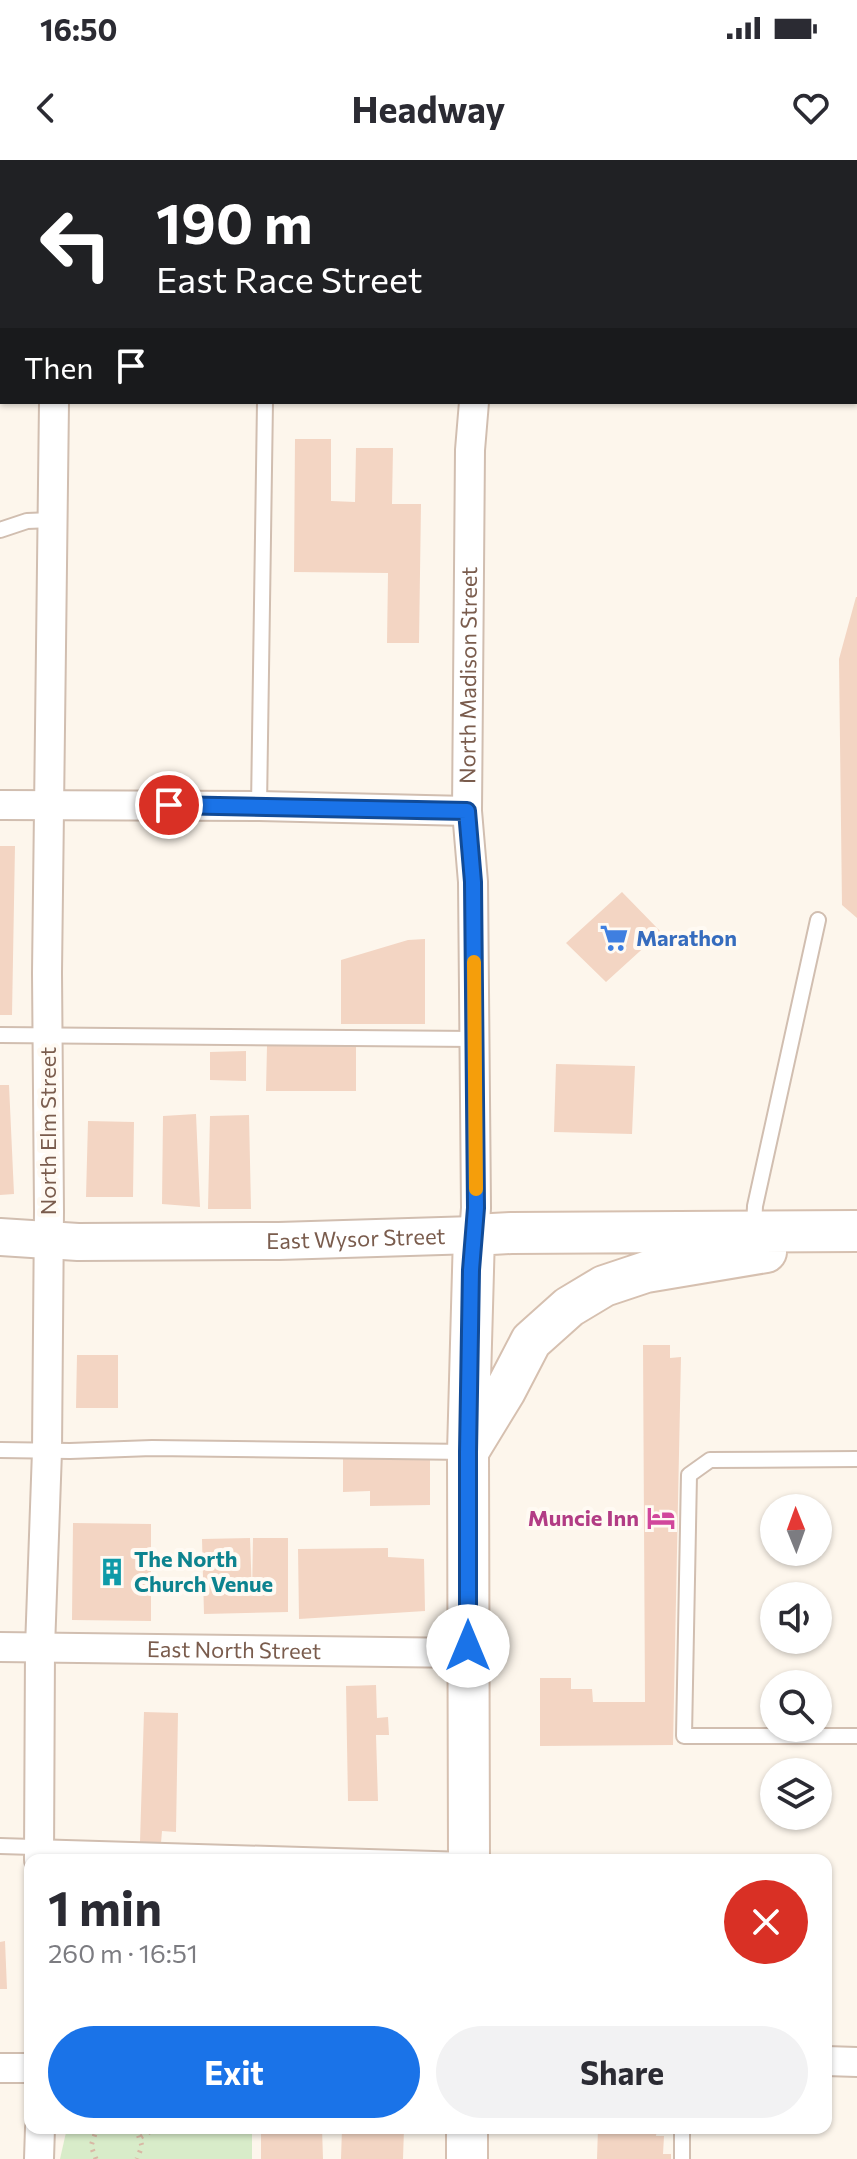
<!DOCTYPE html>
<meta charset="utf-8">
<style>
:root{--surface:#fff;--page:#f2f2f3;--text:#2b2b33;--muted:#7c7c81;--accent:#1a73e8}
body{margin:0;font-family:Commissioner,sans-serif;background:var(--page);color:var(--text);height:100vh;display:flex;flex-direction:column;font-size:30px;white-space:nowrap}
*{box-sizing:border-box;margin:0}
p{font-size:26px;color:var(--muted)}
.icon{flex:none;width:44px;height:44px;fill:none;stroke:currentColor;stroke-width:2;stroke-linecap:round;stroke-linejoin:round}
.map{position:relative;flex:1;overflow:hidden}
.side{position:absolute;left:24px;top:1694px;width:808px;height:280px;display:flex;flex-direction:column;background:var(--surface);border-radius:16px;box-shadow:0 2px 6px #0004}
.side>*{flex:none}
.top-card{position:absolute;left:0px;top:0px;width:858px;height:244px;box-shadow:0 2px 6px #0004;background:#202124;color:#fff;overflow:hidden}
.needle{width:52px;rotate:359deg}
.tools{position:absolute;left:760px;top:1334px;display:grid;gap:16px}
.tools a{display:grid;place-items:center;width:72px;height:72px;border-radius:50%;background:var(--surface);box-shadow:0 2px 6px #0004;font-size:40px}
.pin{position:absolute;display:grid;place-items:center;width:68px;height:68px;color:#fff;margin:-34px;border:4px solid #fff;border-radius:50%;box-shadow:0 2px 8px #0007}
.me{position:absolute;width:88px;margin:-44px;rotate:0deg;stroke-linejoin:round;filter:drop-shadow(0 0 6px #0008)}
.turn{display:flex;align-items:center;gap:28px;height:168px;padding:0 24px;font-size:36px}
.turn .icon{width:104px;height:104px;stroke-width:2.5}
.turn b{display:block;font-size:56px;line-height:68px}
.then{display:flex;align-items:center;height:76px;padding:0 24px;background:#0003;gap:16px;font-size:30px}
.round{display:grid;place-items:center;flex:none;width:84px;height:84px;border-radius:42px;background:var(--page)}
.summary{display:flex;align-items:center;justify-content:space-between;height:136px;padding:0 24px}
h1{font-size:48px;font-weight:700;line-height:60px}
.action{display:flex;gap:16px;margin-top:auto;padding:16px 24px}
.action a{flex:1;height:92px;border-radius:48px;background:var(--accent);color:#fff;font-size:32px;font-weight:700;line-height:92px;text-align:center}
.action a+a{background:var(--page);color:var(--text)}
.status{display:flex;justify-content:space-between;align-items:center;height:56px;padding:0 40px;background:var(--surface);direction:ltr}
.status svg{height:22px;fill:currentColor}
header{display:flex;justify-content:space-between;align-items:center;height:104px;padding:0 24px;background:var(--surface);font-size:36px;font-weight:700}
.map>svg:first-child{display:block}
.green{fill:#d8ecc9}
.building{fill:#f3d5c3}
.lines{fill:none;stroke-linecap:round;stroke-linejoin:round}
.service-casing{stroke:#d1beb0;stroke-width:18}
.minor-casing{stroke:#d1beb0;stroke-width:32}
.tertiary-casing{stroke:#d1beb0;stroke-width:40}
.secondary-casing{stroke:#d6c0b0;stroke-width:44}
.path{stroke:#d9b8a5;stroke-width:5;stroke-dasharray:2 6;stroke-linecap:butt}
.service{stroke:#fff;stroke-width:14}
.minor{stroke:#fff;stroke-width:28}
.tertiary{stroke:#fff;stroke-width:36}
.secondary{stroke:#fff;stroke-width:40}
.route-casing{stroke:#114b97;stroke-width:20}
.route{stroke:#1a73e8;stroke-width:14}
.slow{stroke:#f59e0b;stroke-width:14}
.labels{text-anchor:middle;stroke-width:8;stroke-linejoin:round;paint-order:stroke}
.street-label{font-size:22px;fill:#7a5c4d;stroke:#fffaf3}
.shop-label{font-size:22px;font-weight:bold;fill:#366cbe;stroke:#fffaf3;text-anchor:start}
.hotel-label{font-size:22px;font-weight:bold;fill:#b23c85;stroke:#fffaf3;text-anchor:end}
.culture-label{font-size:22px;font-weight:bold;fill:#0d838f;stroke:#fffaf3;text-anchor:start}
</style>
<div class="status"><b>16:50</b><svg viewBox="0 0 49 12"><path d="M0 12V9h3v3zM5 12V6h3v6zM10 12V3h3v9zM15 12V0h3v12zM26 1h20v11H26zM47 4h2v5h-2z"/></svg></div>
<header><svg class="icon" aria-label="back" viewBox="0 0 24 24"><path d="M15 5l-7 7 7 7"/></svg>Headway<svg class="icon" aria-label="heart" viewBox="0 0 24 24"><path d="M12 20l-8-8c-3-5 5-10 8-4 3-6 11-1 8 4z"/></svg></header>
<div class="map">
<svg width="857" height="1999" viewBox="0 0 857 1999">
<rect width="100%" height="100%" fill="#fdf6ec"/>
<path class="green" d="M67,1968H252V1999H60Z"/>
<path class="building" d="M295,279H331V341L355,342L356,288H393L392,344H421L419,483H387L388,413L294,412Z
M856,437H857V758L842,745L839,499Z
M0,686H15L12,855H0Z
M622,732L661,772L606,822L566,783Z
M425,779V864H341V800L408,780Z
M267,886H356V931H266Z
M246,891V921L210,920V892Z
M556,904L635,906L632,974L554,972Z
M0,925H9L14,1034L0,1035Z
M196,954L200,1047L162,1044L163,956Z
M249,955L251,1049H208L210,956Z
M88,961L134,962L133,1037H86Z
M643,1185H670V1198L681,1197L673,1585L540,1586V1518H571V1529H592L593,1542H645Z
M77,1195H118V1248H76Z
M343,1299H430V1345L370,1346V1331L343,1332Z
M73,1363L151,1364V1461L72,1460Z
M250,1378L252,1434L253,1378H288V1452L204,1454L202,1379Z
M388,1388V1397L424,1399L425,1451L299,1459L298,1389Z
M376,1525L377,1558L388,1557L389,1575H376L378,1641H348L346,1526Z
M144,1552L178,1553L176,1672L162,1671L161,1683L140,1682Z
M5,1781L7,1829H0V1782Z
M269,1968H322L323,1999H261V1971H269Z
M342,1968H404L403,1999H341Z
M598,1968H657L656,1976H664L663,1994H671V1999H597Z"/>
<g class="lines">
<defs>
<path id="service" d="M551,0V2
M269,2V0
M0,370L27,361L52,360
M259,646L265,242
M0,875L475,879
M754,1068L755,1046L818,760
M0,1290L70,1291L152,1288L467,1292
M857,1299L710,1300L689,1315L684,1576H857
M0,1686L467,1700
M682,1968V1999"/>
<g id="minor">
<path d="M57,2V0"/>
<path d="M492,2V0"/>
<path d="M0,645L259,646L467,651"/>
<path id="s1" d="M474,1075L476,1048L473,722L467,651L470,290L474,242"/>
<path id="s2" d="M0,1487L467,1493"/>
<path d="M39,1700L40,1488L47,1291L49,1051L47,813L54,242"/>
<path d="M826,1901L857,1902"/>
<path d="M0,1908H30"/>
<path d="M39,1999L40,1968"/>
</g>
<g id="tertiary">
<path id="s3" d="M0,1077L78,1082L279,1081L474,1075"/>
</g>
<path id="secondary" d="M469,1290L505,1231L531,1181L569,1147L604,1126L646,1112L766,1092
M469,1700L468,1292L474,1075L511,1073L857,1071
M467,1999V1968"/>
</defs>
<use href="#service" class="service-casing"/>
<use href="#minor" class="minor-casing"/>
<use href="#tertiary" class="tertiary-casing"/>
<use href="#secondary" class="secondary-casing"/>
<path class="path" d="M777,0L779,2
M856,113L857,114
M136,1968L142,1986L137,1999
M141,1977L156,1968
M96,1999L91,1986L97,1968"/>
<use href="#service" class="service"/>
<use href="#minor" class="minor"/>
<use href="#tertiary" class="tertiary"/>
<use href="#secondary" class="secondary"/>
</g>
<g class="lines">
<defs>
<path id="route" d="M169,645L467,651L473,722L476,1048L471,1110L468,1292V1486"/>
</defs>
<use href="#route" class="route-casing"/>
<use href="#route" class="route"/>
<path class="slow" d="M474,802L476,1029"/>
</g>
<defs>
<symbol id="supermarket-bare" viewBox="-9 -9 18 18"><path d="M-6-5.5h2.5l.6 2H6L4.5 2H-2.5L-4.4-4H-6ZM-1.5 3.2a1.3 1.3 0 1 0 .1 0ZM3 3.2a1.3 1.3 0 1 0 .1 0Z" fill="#3f7fe0" stroke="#fffaf3" stroke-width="2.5" paint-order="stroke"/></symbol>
<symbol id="hotel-bare" viewBox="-9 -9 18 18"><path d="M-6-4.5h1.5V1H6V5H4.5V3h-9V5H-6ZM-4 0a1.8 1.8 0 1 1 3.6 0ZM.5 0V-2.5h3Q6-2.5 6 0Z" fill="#d1479c" stroke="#fffaf3" stroke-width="2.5" paint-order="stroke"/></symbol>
<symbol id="building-bare" viewBox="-9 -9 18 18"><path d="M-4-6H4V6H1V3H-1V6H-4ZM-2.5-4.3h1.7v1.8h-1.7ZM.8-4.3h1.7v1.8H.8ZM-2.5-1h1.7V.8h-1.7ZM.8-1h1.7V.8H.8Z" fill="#0f9aa8" stroke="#fffaf3" stroke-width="2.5" paint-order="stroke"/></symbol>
</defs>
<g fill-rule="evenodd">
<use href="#supermarket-bare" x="594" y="758" width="40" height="40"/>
<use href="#hotel-bare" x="641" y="1338" width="40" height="40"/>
<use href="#building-bare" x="92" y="1392" width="40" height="40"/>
</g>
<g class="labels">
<g class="street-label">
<text dy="8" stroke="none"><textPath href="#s1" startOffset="560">North Madison Street</textPath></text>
<text transform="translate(48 971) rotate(-90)" y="8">North Elm Street</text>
<text dy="8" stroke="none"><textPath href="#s3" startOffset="356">East Wysor Street</textPath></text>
<text dy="8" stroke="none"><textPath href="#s2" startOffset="234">East North Street</textPath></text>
</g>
<g class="shop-label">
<text x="636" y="786">Marathon</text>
</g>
<g class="hotel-label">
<text x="639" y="1366">Muncie Inn</text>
</g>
<g class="culture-label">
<text x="134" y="1407">The North<tspan x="134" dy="25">Church Venue</tspan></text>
</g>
</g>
</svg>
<div class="tools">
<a><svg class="needle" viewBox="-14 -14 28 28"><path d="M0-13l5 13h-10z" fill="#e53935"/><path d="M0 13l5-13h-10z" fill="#7c7c81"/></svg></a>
<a><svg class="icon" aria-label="sound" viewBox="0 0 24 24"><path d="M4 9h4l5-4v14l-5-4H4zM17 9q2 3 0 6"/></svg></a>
<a><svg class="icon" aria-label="search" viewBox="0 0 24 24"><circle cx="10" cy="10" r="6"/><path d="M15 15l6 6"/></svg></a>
<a><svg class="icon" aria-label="layers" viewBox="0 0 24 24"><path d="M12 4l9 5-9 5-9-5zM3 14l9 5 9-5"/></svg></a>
</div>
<div class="pin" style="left:169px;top:645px;background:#d93025"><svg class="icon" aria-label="arrive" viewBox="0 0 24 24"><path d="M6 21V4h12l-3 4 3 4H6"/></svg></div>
<svg class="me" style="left:468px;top:1486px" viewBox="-20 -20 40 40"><circle r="19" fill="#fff"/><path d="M0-13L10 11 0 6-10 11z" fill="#1a73e8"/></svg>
<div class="top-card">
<div class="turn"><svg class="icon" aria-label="left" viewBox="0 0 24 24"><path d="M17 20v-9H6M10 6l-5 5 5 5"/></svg><div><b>190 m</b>East Race Street</div></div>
<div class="then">Then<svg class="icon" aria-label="arrive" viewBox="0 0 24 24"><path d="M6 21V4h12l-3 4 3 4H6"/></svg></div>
</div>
<section class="side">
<div class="summary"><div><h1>1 min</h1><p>260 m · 16:51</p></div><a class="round" style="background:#d93025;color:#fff"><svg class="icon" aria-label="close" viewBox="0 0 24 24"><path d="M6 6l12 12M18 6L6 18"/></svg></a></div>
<div class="action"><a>Exit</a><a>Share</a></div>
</section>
</div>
